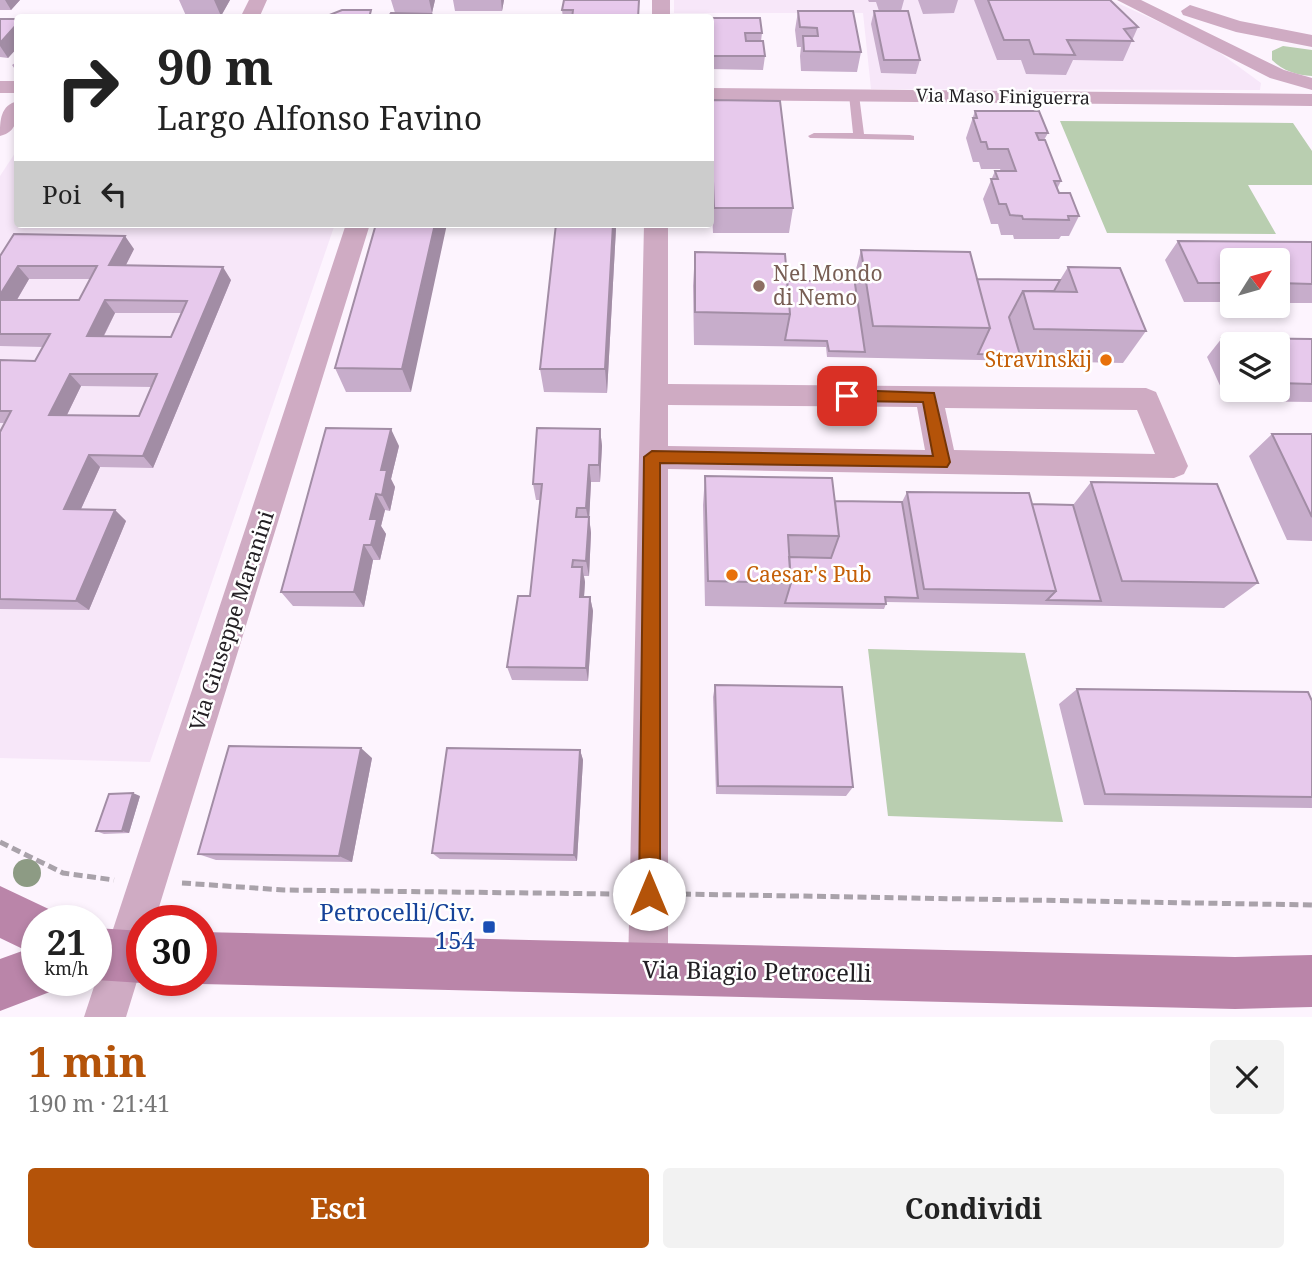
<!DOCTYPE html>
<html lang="it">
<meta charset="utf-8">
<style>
:root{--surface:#fff;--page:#f2f2f2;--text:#222;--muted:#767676;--accent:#b45309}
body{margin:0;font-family:"Noto Serif",serif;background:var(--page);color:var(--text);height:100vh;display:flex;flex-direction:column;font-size:26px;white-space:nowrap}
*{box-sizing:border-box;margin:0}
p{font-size:23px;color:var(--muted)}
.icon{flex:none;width:38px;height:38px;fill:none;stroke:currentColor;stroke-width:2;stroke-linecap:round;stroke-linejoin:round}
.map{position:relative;height:1017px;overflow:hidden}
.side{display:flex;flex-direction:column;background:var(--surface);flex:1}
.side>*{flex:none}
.guide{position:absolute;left:14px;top:14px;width:700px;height:214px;border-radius:7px;box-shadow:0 4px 10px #0003;background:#fff;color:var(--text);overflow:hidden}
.needle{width:46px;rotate:53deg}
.buttons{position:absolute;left:1220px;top:248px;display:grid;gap:14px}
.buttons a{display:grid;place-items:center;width:70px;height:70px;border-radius:7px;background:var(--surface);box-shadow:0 4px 10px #0003;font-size:35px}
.speed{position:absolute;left:21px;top:905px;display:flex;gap:14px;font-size:35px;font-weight:700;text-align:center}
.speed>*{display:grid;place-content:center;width:91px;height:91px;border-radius:50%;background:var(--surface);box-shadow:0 4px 10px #0003;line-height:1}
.speed small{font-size:18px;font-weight:400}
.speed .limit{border:10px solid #d22;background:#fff;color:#111}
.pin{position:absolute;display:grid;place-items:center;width:60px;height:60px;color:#fff;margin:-30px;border-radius:14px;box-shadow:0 4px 10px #0006}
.me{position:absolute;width:77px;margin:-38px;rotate:0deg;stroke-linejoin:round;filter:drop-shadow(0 0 5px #0008)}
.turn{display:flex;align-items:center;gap:24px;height:147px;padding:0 28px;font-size:32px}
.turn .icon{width:91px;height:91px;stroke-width:2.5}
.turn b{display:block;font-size:49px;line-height:60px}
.then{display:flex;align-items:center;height:66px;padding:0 28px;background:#0003;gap:14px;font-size:26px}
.round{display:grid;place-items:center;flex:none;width:74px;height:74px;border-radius:7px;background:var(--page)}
.head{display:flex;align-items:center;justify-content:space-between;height:119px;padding:0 28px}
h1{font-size:42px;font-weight:700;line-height:52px;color:var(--accent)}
.primary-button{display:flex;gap:14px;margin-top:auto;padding:14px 28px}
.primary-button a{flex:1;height:80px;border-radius:7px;background:var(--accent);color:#fff;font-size:28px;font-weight:700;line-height:80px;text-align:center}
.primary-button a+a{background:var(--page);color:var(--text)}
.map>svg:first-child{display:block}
.built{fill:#f7e7f9}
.green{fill:#b9ceb0}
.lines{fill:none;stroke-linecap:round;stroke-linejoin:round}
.path{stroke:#a9a2aa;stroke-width:5;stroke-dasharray:9 4.5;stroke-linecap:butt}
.lane{fill:#cfabc3;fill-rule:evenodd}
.street{fill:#cfabc3;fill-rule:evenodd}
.secondary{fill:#ba85a9;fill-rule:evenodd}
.tree{fill:#8d9b84}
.wall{fill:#c7adcb;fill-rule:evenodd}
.shaded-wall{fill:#a28da5}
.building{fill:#e7c9ec;stroke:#a28da5;stroke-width:2;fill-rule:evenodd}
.route{fill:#b45309;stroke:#753606;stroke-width:2}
.education-dot{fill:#8d6e63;stroke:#fff;stroke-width:2.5}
.food-dot{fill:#e8710a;stroke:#fff;stroke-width:2.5}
.transit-dot{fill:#1a4fb4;stroke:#fff;stroke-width:2.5}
.labels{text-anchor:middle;stroke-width:5;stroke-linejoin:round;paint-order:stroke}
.far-street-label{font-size:18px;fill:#232024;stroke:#fff}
.education-label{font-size:21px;fill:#785e54;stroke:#fff;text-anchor:start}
.food-label{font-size:21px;fill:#c56008;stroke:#fff;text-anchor:end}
.street-label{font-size:21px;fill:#232024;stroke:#fff}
.near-transit-label{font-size:24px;fill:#164399;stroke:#fff;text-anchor:end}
.near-street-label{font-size:24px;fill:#232024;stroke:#fff}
</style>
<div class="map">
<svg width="1312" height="1017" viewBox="0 0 1312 1017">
<rect width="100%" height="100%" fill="#fdf4fe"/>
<path class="built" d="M674,0H1111L1209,45L1261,83L1260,90L871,89L863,13H674Z
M17,150L18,224H335L150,762L0,758V176Z"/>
<path class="green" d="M1283,46L1312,50V76C1297,75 1283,71 1272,60V51Z
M1060,121L1293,123L1312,151V185H1248L1276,234L1107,233Z
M868,649L1025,653L1063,822L888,816Z"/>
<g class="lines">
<path class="path" d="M0,842L63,873L114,880
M182,883L284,890L614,894
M682,894L1312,905"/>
<path class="lane" d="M854,92L859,95L864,134L910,135L914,136V140L810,138L808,136L814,133H853L849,95Z"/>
<path class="street" d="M249,0H267L259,18H240Z
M652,0H670V18H652Z
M1117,0H1141L1284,70L1312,78V90L1270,78Z
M1190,5L1240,21L1312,35V47L1236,32L1183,15L1181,11Z
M0,81H18V93H0Z
M710,88L1312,94V106L710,100Z
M18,101C18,116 18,132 0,136C0,121 0,105 18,101Z
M346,224H370L155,920H142V965L126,1017H84Z
M644,224H668V384L1146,388L1156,392L1188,466L1184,474L1174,478L668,469V969L662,983L648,989L634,983L628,969ZM668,405L917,407L925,450L668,446ZM945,408L1137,410L1155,454L954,450Z"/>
<path class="secondary" d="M0,886L55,912L58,920H37V980H60L55,990L0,1011V959L25,950L0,938Z
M96,928L142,931V980H149L142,983L96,980Z
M201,932L1235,957L1312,955V1007L1235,1009L201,984L192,980H201Z"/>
</g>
<circle class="tree" cx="27" cy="873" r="14"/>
<path class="wall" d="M0,0H20L11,10H0Z
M179,0H230L221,16L187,18Z
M391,0H435L432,13H401L430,14V18H388L395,13Z
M453,0H504L502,11H455Z
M564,0L639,18H563L562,10Z
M868,0H904L901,11L920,60L916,74L881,73L871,24L874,11H879L876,2H869Z
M918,0H958L954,13L923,14Z
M974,0H1110L1138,27L1123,61L1073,60L1066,75L1026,74L1021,60H997Z
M798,11L861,52L857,72L801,71L800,56L801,47H797L795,30Z
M710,18L762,33L761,41L765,56L763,70L710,69Z
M0,19H18V47L8,58L0,57Z
M18,61V72H17L12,65Z
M710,100L793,208L789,233H713L710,171Z
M975,111L1048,133L1044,140L1061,181L1057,189L1059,193L1079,216L1069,236H1061L1059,239H1014L1013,235H1001L998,224H991L983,199L995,171H1001L1000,169H981L979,162H973L966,138Z
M376,224L411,392H346L335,368Z
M616,228L607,393L544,392L540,369Z
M1178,241L1312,242V303H1278V261H1232V302H1184L1165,260Z
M134,249L125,266L231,280L153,468L100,467L81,509L115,510L126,521L89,610L0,609V432L5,423H0V360L35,361L43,347L0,346V256ZM29,279H90L79,300H17ZM115,313H181L171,337L104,336ZM81,386L152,387L139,416L67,415Z
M861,250L977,279L1060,280L1068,267L1146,331L1123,363L827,357L826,347L694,345L693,286L695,252L787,281H815L816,276L854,277Z
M1222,338L1312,339V402L1227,401L1207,357ZM1232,345H1278V390H1232Z
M600,429L602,446L600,482H591L589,517L591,533L589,576H584L585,582L584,597H590L593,611L588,681L512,680L507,667L530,596L540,500H536L533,484Z
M1272,434H1312V541L1287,540L1249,456Z
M399,446L391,479L395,487L390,511L385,510L381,526L386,534L380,560H373L364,607L293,606L281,592Z
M705,476L835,501L902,502L907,492L1032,504L1073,505L1091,482L1258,583L1224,608L886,602V604L884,609L705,606L703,505Z
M715,685L853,787L846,796L716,794L713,697Z
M1077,689L1312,701V808L1084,805L1059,704Z
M580,750L583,760L577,861L440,859L432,853Z
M372,758L352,862L216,860L198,854Z
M140,796L129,833L104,834L96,831Z"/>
<path class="shaded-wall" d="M5,0H20L11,10Z
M214,0H230L221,16Z
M429,0H435L432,13Z
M501,0H504L502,11Z
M18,23V47L8,58L0,46V43Z
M435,224H447L411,392L402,369Z
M613,224H616V228L607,393L605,369Z
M125,236L134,249L119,279L109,265Z
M18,266L29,279L9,313L0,303V295Z
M223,267L231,280L153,468L143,456Z
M105,300L115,313L97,349L87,336Z
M70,374L81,386L61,427L49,415Z
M391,429L399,446L391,479L395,487L390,511L382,495L381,470Z
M600,429L602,446L600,482L599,465Z
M89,455L100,467L76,520L64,509Z
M589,465L591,482L589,524L586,508Z
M376,494L385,510L381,526L386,534L380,560L371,545L370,519Z
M115,510L126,521L89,610L76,601Z
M589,517L591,533L589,576L586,561Z
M364,545L373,560L364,607L354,592Z
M582,567L585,582L583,611L580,597Z
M590,597L593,611L588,681L586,668Z
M361,748L372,758L352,862L339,856Z
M580,750L583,760L577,861L574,855Z
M133,793L140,796L129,833L122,831Z"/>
<path class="building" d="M564,0H639L638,18H572L573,10H562Z
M988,0H1110L1138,27L1124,29L1133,41L1067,40L1075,55L1034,54L1029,40H1004Z
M342,10H371L369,18H322Z
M798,11H853L861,52L804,51L803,36H818L817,28L800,27Z
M874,11H908L920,60H884Z
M391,13L430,14L424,18H388Z
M710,18H760L762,33H745L746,41H763L765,56H710Z
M0,19H18V23L0,43Z
M710,100L780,101L793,208H714Z
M975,111H1039L1048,133H1036L1039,140H1045L1061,181H1054L1059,193H1070L1079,216H1068L1069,220L1023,219L1022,216L1010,215L1006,204H999L991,179H998L995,171H1016L1008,149H988L986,142H981L973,118H977Z
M376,224H435L402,369L335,368Z
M556,224H613L605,369H540Z
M14,234L125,236L109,265L223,267L143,456L89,455L64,509L115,510L76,601L0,599V432L11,411H0V360L35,361L50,334H0V300H79L97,266H18L0,295V256ZM105,300L187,301L171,337L87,336ZM70,374H157L139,416L49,415Z
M1178,241L1312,242V284L1278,283V261H1232V283H1198Z
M861,250L970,252L990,328L873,326Z
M695,252L785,254L790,314L695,312Z
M1068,267L1120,268L1146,331L1034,329L1023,291L1077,292Z
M816,276L854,277L865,352L829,351L827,341L785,340L790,314L787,281H817Z
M977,279L1060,280L1054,291H1023L1009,317L1020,355L978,354L990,328Z
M1222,338L1312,339V384L1278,383V345H1232V358Z
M326,428L391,429L381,470H387L382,495L376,494L370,519H377L371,545H364L354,592H281Z
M537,428L600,429L599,465H589L586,508H577L576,517H589L586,561L573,560L572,567H582L580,597H590L586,668L507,667L518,596H530L542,484H533Z
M1272,434H1312V517Z
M705,476L832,478L839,536L788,535L791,583L708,581Z
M1091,482L1217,484L1258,583L1122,581Z
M907,492L1029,493L1056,591L924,589Z
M835,501L902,502L918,598L885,597L886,604L785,603L791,583L789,557L831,558L839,536Z
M1032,504L1073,505L1101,601L1047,600L1056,591Z
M715,685L842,687L853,787L718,786Z
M1077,689L1308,692L1312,701V797L1105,794Z
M229,746L361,748L339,856L198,854Z
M447,748L580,750L574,855L432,853Z
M133,793L122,831H96L109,794Z"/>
<path class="route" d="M847,390L934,393L950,462L947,467L660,463V894L657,901L649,904L642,901L639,894L644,457L652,451L933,456L923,402L847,401L839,396Z"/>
<circle class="education-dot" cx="759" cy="286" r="7"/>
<g class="food-dot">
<circle cx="1106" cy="360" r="7"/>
<circle cx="732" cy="575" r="7"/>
</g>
<rect class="transit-dot" x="482" y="920" width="14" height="14" rx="3.5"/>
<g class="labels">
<g class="far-street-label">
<text transform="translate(1003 97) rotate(1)" y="6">Via Maso Finiguerra</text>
</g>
<g class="education-label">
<text x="773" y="281">Nel Mondo<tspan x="773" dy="24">di Nemo</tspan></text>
</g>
<g class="food-label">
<text x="1092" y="367">Stravinskij</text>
<text x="746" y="582" text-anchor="start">Caesar's Pub</text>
</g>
<g class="street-label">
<text transform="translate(232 621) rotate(-72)" y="7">Via Giuseppe Maranini</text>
</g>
<g class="near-transit-label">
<text x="475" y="921">Petrocelli/Civ.<tspan x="475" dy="28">154</tspan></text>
</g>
<g class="near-street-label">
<text transform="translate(757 972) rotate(1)" y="8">Via Biagio Petrocelli</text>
</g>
</g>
</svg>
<div class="buttons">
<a><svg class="needle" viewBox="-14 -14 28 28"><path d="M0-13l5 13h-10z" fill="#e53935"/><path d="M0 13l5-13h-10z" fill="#767676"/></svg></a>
<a><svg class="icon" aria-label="layers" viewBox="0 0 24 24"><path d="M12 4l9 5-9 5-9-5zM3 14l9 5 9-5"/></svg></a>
</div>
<div class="speed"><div>21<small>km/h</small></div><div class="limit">30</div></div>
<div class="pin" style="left:847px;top:396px;background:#d93025"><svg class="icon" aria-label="arrive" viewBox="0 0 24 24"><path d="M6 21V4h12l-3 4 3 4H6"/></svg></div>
<svg class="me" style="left:649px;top:894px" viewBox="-20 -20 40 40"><circle r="19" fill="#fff"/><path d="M0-13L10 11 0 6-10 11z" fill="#b45309"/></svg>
<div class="guide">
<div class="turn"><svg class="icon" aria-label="right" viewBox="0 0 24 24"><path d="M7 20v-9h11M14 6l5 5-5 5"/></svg><div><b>90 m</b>Largo Alfonso Favino</div></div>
<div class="then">Poi<svg class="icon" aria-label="left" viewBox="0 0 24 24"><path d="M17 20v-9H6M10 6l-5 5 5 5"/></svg></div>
</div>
</div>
<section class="side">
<div class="head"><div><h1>1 min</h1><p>190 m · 21:41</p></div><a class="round"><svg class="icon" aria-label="close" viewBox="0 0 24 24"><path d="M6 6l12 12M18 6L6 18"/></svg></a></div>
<div class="primary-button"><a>Esci</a><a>Condividi</a></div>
</section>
